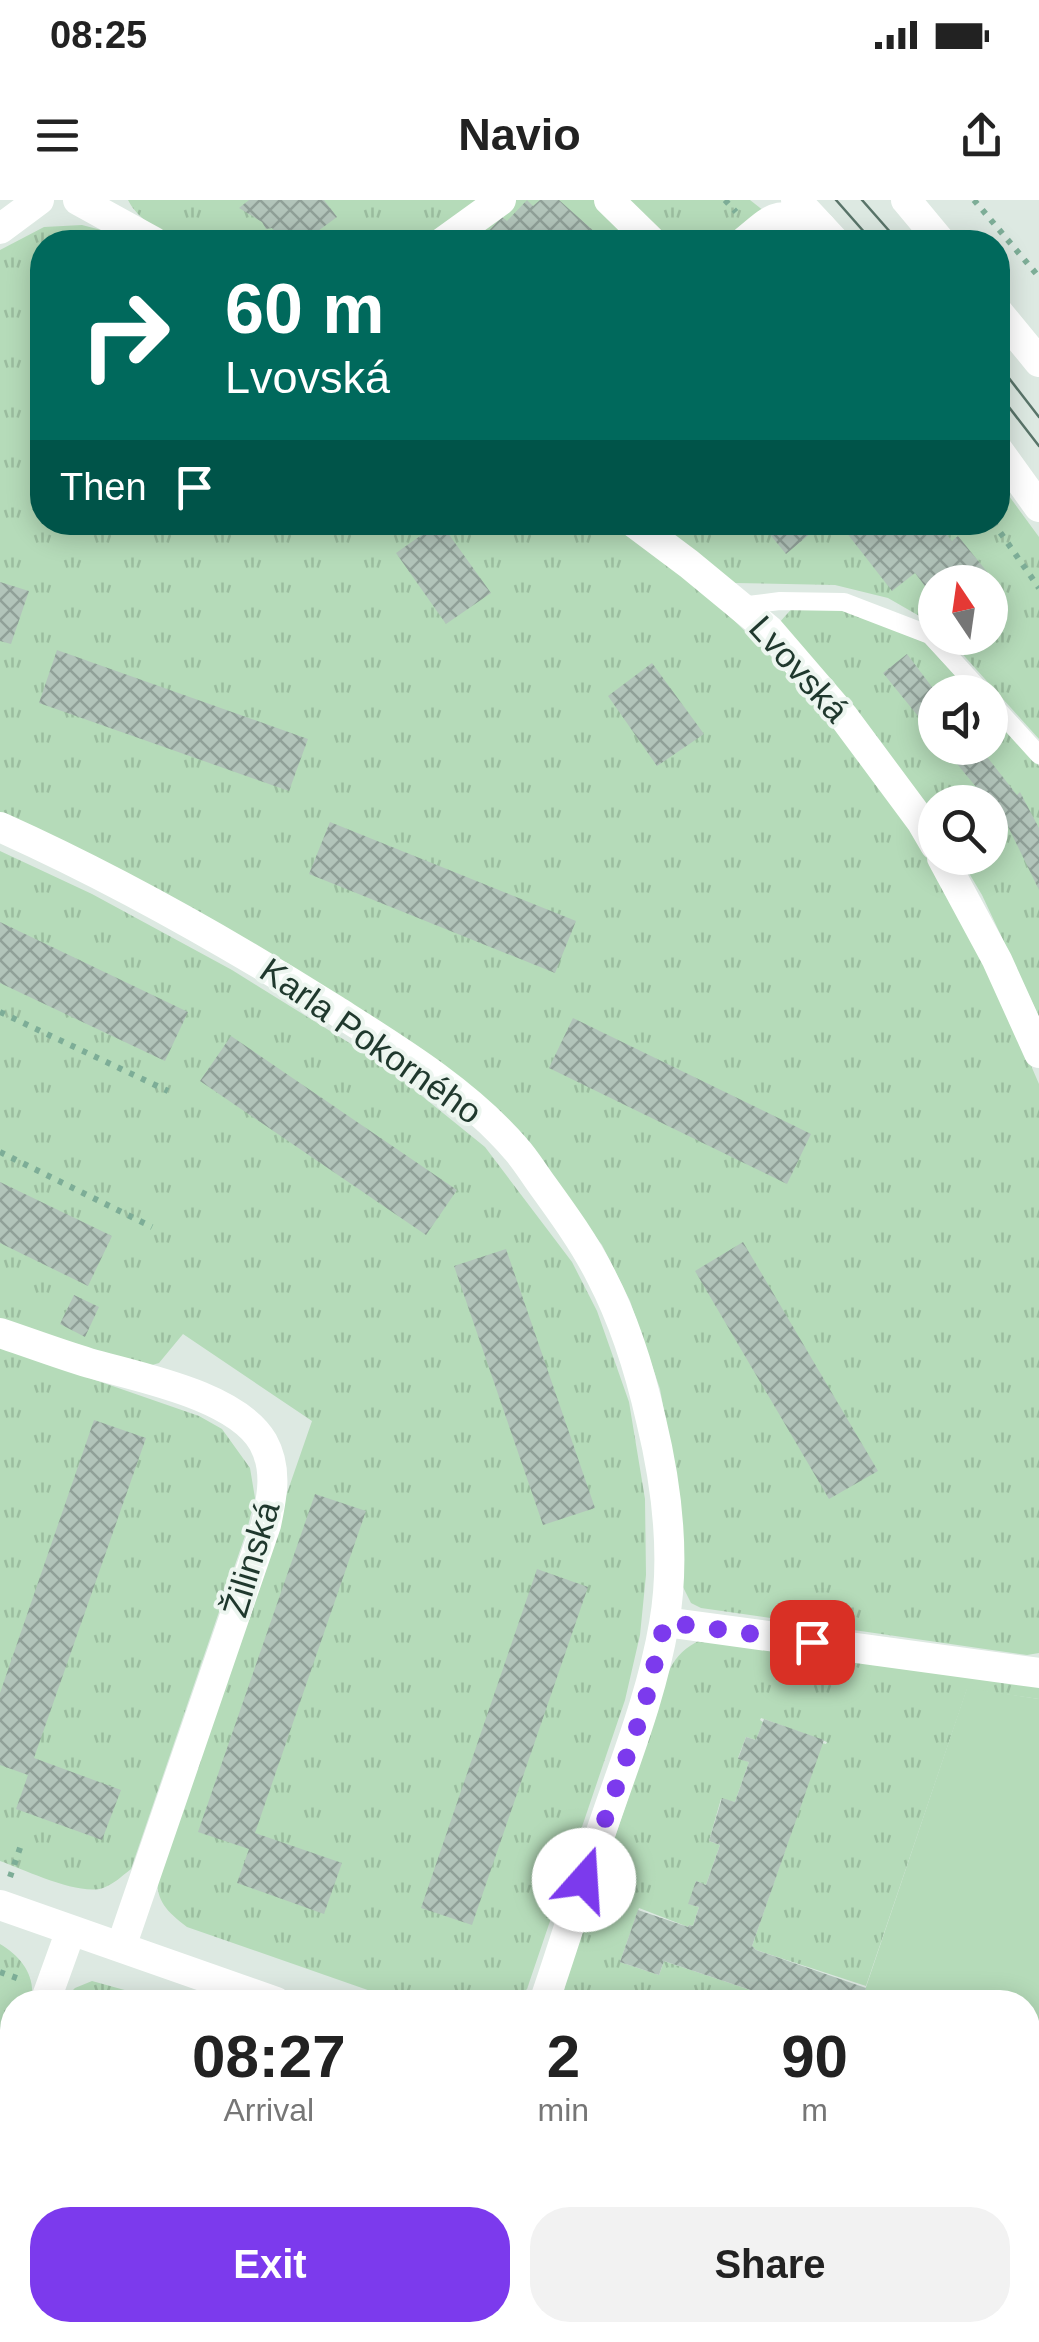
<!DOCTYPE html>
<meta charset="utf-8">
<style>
:root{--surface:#fff;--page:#f2f2f2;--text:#222;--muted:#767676;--accent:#7c3aed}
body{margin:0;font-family:Helvetica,sans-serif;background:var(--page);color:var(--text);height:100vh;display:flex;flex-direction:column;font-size:38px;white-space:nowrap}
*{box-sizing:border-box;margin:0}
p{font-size:32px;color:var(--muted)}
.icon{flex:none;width:55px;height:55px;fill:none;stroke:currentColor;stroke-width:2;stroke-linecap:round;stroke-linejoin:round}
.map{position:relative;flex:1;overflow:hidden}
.sheet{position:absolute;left:0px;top:1790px;width:1040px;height:352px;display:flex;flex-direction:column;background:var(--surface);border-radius:40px 40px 0 0;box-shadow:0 5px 25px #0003}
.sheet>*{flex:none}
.guide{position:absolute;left:30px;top:30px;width:980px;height:305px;border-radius:40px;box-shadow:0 5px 25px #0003;background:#00695c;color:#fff;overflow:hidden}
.needle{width:65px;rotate:347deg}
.fabs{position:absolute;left:918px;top:365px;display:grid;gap:20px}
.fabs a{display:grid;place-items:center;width:90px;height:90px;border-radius:50%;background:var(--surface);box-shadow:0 5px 25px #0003;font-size:50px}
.pin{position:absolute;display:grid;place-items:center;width:85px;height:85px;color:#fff;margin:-42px;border-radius:20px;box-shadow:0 5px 15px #0006}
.me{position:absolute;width:110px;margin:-55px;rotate:19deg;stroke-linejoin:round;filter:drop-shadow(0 0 8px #0008)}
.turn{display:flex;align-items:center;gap:35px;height:210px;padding:0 30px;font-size:45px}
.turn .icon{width:130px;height:130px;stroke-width:2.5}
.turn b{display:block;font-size:70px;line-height:85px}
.then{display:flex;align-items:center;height:95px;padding:0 30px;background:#0003;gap:20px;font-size:38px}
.eta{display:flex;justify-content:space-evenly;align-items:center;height:170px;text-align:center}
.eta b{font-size:60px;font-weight:700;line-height:70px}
.cta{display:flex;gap:20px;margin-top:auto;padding:20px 30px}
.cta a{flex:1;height:115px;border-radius:40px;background:var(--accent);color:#fff;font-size:40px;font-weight:700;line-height:115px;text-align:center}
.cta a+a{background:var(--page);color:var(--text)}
.status{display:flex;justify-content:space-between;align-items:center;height:70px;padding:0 50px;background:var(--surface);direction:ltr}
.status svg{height:28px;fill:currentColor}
header{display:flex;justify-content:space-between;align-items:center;height:130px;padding:0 30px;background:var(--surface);font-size:45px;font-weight:700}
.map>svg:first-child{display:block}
.grass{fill:url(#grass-tufts)}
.pitch{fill:#b5dbb9}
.building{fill:url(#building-cross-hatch)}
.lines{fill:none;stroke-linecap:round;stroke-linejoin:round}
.path{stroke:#7dad97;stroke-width:6;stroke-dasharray:5 8;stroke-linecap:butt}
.service{stroke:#fff;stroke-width:18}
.minor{stroke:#fff;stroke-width:30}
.tertiary{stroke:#fff;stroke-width:30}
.tram{stroke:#597469;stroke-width:2.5}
.route{stroke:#7c3aed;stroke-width:18;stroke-dasharray:0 32.4}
.labels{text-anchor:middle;stroke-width:8;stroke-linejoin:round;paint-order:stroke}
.street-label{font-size:35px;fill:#1f382d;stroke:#edf6f0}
</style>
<div class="status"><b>08:25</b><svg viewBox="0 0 49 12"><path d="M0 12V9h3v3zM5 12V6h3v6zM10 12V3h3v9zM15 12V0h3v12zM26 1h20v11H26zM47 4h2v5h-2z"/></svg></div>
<header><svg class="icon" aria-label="menu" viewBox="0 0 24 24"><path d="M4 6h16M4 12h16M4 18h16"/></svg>Navio<svg class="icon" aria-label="share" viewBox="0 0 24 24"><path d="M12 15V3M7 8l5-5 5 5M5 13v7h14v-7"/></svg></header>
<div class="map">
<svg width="1039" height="2142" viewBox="0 0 1039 2142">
<defs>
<pattern id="grass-tufts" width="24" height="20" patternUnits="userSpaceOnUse" patternTransform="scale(2.5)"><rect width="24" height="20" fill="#b5dbb9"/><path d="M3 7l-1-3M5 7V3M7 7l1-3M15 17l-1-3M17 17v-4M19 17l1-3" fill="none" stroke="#9bbd9f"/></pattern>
<pattern id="building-cross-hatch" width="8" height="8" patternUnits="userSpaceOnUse" patternTransform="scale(2.5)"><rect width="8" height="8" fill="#b2c4ba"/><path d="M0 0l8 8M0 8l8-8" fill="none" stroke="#90a098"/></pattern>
</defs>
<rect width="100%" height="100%" fill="#dde9e2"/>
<path class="grass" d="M128,0H750L803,42H183C162,31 139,22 128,0Z
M82,25L105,31L126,42H42V322L606,323L655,353L713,400L798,483L829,520L908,624L961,711L998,789L1039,884V1453L1027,1455L701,1408L691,1403L680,1381L679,1293L660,1189L630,1101L602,1045L506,920L0,614V50L44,27Z
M998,281L1039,337V539L948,438H990V382H935V425L888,398L835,385L734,383L658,323L998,322Z
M796,404H828L924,442L971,492H935V548H990V513L1039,566V817L982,695L960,658H990V602H935V616L864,520L778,424Z
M0,651L92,694L232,770L380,862L485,947L572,1062L597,1111L629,1202L645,1299L646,1375L640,1435L625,1500L527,1789L514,1802H402L187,1727C159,1706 153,1694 160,1659L312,1221L183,1134L159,1163L142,1168L0,1121Z
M0,1147L199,1216L222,1229L250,1268L255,1298L247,1330L131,1669C122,1676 114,1684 103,1688C79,1696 25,1670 0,1661Z
M702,1439L1039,1484V1499L967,1489L866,1786L756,1750L752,1746L822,1543L826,1544L827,1542L761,1518L760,1520L763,1522L756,1540L746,1537L738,1558L749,1562L735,1602L721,1599L709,1641L720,1645L706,1685L696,1681L689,1704L699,1707L693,1726L689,1725L688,1727L639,1708L620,1762L659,1775L664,1761L786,1802H562L566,1781L658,1510C667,1475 668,1456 702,1439Z
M0,1744C21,1756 37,1777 31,1802H12V1859L0,1895Z
M92,1781L168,1802H61L75,1788Z
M12,1936V2130H410L406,2142H0V1972Z
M1028,2080L1039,2084V2142H857L850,2130H1028Z
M446,2130H755L766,2142H442Z"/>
<path class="pitch" d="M967,1488L1039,1499V2084L1028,2080V1802H861Z"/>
<path class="building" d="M249,0H324L337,17L303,42H283L272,28L266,29L262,22L239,8Z
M527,0L533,6L540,0H559L606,42H478L502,17L507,21Z
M440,322L491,393L446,424L396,353Z
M760,322H824L786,354Z
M859,322H937L952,341L958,336L988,373L976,382H935V399L915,373L892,391L846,332Z
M0,382L29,391L11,444L0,441Z
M57,450L308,539L289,591L39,503Z
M907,454L935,491V537L883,473Z
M652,463L704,534L657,566L608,496Z
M944,548H980L1017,595L1020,592L1039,628V690L999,608L995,610Z
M330,622L576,721L555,773L309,674Z
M0,722L188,812L165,861L0,783Z
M573,818L811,934L787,984L549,868Z
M231,836L457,990L426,1035L200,881Z
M0,982L112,1036L88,1086L0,1043Z
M743,1042L878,1271L829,1299L695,1071Z
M506,1049L595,1308L543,1325L454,1066Z
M74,1095L99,1107L85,1137L60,1124Z
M94,1220L146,1238L34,1558L121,1590L102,1640L16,1609L28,1575L0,1565V1493Z
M315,1294L366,1311L255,1633L342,1663L324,1714L237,1683L249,1649L198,1632Z
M537,1369L588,1387L472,1725L421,1708Z
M764,1519L824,1540L752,1746L756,1750L866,1788L861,1802H786L664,1761L659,1775L620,1762L638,1710L688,1727L689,1725L693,1726L699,1707L688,1704L696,1681L706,1685L720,1645L709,1641L722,1598L735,1602L749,1562L738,1559L746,1537L756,1540Z
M27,2130H85L81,2142H23Z
M275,2130H333L329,2142H271Z
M573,2130H662L676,2139L674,2142H566Z"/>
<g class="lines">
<path class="path" d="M725,0L736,12
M974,0L1039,77
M993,322L1039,388
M0,812L168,891
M0,952L152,1027
M10,1677L21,1645
M0,1772L22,1780
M441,1802L444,1794
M725,2130L737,2142
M104,2142L109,2130
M244,2142L248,2130
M382,2142L386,2130"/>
<path class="service" d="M740,406L780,401L844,402L930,435L982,492
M990,501L1039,555"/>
<path class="minor" d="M78,0L154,42
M609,0L652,42
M0,29L39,0
M443,42L501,0
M744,42C779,12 777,12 821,27
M633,322L689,364L769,430L843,516L921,621L935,645
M0,627C116,679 227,742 335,810C398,850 467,892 516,949C526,960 534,974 543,986C564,1015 585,1044 601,1076C624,1120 640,1171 651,1220C667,1286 676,1356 664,1424C652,1495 625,1561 602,1629C581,1686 564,1745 544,1802
M942,658L997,760L1039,853
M0,1133C30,1143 59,1154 89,1163C137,1177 236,1195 263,1242C278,1269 272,1297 266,1325L121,1747
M665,1422L1039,1473
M0,1705L276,1802
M45,1802L71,1730
M0,1933L12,1897
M804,2130L812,2142
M423,2142L427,2130"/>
<path class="tertiary" d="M796,0L835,42
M906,0L941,42
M998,112L1039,162
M998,250L1039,307"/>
<path class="tram" d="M836,0L873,42
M862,0L899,42
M998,164L1039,217
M998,193L1039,246"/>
</g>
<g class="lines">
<path class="route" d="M584,1680L644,1507L665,1422L812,1442"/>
</g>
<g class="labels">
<g class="street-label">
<text transform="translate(799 469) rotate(48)" y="12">Lvovská</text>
<text transform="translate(371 841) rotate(35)" y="12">Karla Pokorného</text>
<text transform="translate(251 1359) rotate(-73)" y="12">Žilinská</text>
</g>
</g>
</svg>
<div class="fabs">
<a><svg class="needle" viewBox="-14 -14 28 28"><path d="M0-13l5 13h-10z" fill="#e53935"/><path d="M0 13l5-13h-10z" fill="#767676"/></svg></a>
<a><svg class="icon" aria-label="sound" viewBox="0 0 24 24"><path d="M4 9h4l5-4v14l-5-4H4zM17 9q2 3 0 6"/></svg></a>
<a><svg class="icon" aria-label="search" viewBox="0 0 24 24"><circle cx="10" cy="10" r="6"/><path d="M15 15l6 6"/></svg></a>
</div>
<div class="pin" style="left:812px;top:1442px;background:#d93025"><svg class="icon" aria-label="arrive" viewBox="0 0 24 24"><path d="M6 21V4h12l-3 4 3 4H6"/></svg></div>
<svg class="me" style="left:584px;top:1680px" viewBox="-20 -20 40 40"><circle r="19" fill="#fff"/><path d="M0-13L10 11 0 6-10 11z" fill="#7c3aed"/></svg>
<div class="guide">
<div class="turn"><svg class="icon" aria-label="right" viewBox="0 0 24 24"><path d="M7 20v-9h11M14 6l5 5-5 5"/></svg><div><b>60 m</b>Lvovská</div></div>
<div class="then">Then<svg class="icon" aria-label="arrive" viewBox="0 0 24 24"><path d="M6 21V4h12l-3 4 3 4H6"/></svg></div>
</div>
<section class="sheet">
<div class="eta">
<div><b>08:27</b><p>Arrival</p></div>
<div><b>2</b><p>min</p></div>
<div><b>90</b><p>m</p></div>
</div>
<div class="cta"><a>Exit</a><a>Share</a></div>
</section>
</div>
